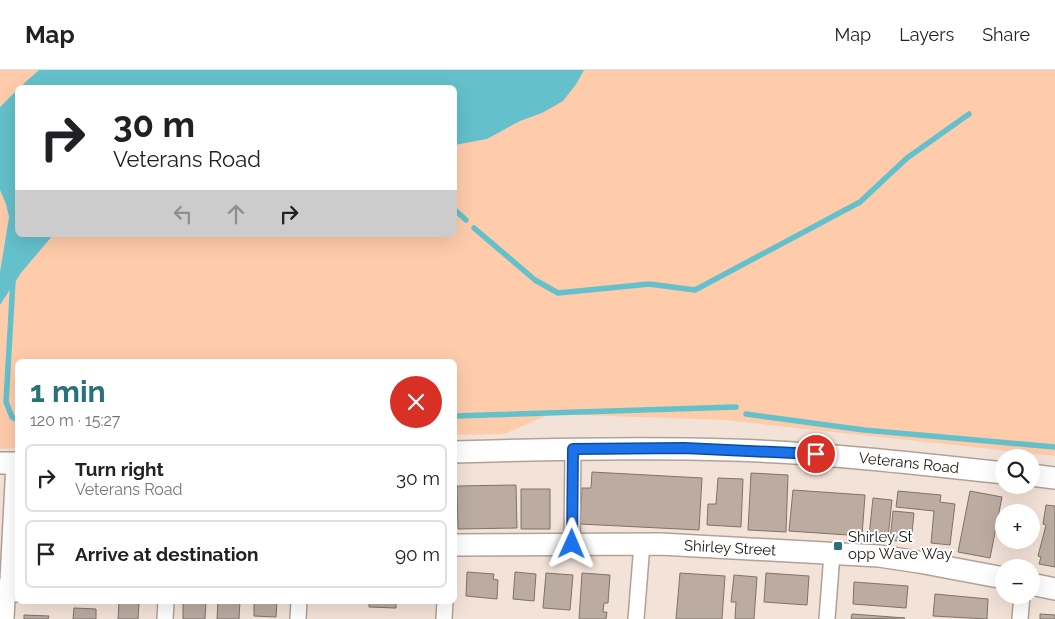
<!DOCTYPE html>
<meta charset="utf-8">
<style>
:root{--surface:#fff;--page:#f6f6f6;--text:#202124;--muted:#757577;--line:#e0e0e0;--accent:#29727a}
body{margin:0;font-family:Raleway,sans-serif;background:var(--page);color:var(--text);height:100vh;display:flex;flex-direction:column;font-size:19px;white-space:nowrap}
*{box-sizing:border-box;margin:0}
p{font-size:16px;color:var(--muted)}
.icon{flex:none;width:28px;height:28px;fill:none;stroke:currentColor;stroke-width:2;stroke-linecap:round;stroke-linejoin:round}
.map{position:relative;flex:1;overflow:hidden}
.drawer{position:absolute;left:15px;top:289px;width:442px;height:245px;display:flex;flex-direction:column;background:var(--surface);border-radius:8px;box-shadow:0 5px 20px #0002}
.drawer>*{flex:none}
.banner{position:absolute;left:15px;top:15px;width:442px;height:152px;border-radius:8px;box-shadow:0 5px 20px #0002;background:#fff;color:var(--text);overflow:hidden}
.tools{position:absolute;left:995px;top:379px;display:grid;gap:10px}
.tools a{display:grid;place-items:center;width:45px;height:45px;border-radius:50%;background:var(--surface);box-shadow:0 5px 20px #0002;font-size:25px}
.pin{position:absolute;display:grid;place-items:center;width:42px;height:42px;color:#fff;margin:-21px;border:2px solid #fff;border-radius:50%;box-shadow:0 1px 5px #0007}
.me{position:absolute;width:55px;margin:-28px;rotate:1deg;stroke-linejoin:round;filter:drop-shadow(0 0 4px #0008)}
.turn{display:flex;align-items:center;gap:18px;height:105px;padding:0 15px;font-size:22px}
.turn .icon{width:65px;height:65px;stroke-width:2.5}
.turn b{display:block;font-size:35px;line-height:42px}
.lanes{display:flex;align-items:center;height:48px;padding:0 15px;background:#0003;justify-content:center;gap:25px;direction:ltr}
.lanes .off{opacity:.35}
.round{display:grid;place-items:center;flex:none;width:52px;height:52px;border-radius:26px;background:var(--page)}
.headline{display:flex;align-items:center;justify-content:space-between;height:85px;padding:0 15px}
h1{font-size:30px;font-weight:700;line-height:38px;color:var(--accent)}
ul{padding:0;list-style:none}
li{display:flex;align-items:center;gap:15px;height:68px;margin:0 10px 8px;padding:0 5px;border:2px solid var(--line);border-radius:8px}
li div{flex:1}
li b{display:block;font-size:19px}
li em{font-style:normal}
header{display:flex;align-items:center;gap:30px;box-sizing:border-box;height:70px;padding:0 25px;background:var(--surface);border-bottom:1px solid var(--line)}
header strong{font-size:24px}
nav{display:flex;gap:28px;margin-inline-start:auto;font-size:18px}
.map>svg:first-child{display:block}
.green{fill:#feccab}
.water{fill:#64c1cb}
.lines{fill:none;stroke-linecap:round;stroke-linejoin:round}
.stream{stroke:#64c1cb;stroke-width:5.5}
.building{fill:#bbaba1;stroke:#807268}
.street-casing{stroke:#b1a197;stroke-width:18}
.secondary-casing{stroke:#b1a197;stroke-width:24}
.street{stroke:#fff;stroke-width:15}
.secondary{stroke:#fff;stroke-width:21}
.route-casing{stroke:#114b97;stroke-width:12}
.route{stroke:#1a73e8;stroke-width:9}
.poi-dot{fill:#29727a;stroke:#fff;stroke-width:2}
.labels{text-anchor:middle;stroke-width:4;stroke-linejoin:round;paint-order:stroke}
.street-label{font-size:15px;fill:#1d1814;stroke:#fff}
.poi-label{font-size:15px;fill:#1d1814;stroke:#fff;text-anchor:start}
</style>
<header>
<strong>Map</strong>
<nav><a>Map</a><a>Layers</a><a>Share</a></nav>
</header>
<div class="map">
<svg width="1055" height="549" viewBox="0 0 1055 549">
<rect width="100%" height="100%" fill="#f3e2d8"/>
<path class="green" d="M0,0H39L20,17L18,18L17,20L0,37Z
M584,0H1055V386L724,350L550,344L504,364L455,365V291H18L17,378L0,379V235L21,203L53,165H455V75L487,69L520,51L542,43L577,13Z
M0,120L6,134L9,147L0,202Z"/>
<path class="water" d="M39,0H584L577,13L563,31L542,43L520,51L487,69L455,75V18L20,17Z
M17,20L18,165H53L21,203L0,235V202L9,147L6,134L0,120V37Z"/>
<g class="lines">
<path class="stream" d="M455,140L466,150
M474,158L535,210L558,223L649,214L695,220L860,132L907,88L969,44
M13,210L6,332L12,347L18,350
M746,344L864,360L1055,377
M455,346L736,337"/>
</g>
<path class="building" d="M592,402L702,408L699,460L580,454L582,418H591Z
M751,403L788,405L786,462L748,460Z
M718,408L743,409L741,457L707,455L708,434H716Z
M516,415L517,458L458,459L457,416Z
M521,419H550V459H521Z
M793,420L865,425L862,466L789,461Z
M898,421L941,425L940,432L955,434L950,475L931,473L934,441L896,437Z
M970,421L1002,427L990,488L958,482Z
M873,428L892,430L888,468L869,466Z
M1046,435L1055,436V497L1039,494L1041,487L1038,486L1046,455L1043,454Z
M893,441L914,443L911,473L890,470Z
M467,502L494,504L493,509L498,510L497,529L466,526Z
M515,502L536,504L534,531L513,529Z
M546,503L573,505L570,540L543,538Z
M582,503L610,505L608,533H604L603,542H607L606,549H579Z
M680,503L725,506L722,549H676Z
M766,503L809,506L807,535L764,532Z
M734,505L757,507L754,549H735L736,532H731Z
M854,512L908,516L906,538L853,534Z
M935,524L988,529L987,549L933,546Z
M183,531H206L205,549H183Z
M218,531H240L239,549H217Z
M254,531H277L276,547L254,546Z
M357,531H413L396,532V538L369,537V532Z
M119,532L139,533L138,549H118Z
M74,538L96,539V549H73Z
M852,544L905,548L851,549Z
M1040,544L1055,545V549H1040Z
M24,545L49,546L48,549H24Z"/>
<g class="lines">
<defs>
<path id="street" d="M572,474L573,379
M6,549L14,393
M165,549L166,531
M298,549L299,531
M444,549L445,531
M636,549L642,474
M827,549L832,484
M1020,549L1022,525"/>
<path id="secondary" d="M455,382C547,379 640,377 732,380C823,383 913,393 1004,403
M0,393H18
M1031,405L1055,408
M455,475L660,474L879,486L919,492L1004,508
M1031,514L1055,519
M0,520L18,521"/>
</defs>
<use href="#street" class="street-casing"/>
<use href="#secondary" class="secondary-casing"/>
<use href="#street" class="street"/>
<use href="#secondary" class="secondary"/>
</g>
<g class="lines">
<defs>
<path id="route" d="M572,474L573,379L684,378L816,384"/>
</defs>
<use href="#route" class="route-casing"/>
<use href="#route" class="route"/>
</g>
<rect class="poi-dot" x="833" y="471" width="10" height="10" rx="2.5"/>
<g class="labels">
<g class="street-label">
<text transform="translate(909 393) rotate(6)" y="5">Veterans Road</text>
<text transform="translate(730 478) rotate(3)" y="5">Shirley Street</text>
</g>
<g class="poi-label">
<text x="848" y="472">Shirley St<tspan x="848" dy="17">opp Wave Way</tspan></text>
</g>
</g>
</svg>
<div class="tools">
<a><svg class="icon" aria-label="search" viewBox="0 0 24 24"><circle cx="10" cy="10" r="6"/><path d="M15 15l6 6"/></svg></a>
<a>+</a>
<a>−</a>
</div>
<div class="pin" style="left:816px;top:384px;background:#d93025"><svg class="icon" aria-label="arrive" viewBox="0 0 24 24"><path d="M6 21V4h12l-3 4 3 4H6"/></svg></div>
<svg class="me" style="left:572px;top:474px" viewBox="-20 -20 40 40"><path d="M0-17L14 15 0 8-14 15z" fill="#1a73e8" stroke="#fff" stroke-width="4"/></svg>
<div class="banner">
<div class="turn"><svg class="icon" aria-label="right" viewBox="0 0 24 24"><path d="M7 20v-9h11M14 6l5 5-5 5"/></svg><div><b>30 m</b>Veterans Road</div></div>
<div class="lanes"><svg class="icon off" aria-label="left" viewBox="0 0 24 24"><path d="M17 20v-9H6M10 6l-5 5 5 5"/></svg><svg class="icon off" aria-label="ahead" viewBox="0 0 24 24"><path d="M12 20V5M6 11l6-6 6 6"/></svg><svg class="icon" aria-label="right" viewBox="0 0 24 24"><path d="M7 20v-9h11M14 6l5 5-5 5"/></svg></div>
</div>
<section class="drawer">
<div class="headline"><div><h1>1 min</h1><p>120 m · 15:27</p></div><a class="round" style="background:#d93025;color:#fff"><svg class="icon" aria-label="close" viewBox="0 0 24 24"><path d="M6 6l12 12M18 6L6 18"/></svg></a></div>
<ul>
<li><svg class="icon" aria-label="right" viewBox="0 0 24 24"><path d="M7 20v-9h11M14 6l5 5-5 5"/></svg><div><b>Turn right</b><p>Veterans Road</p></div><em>30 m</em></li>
<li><svg class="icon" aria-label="arrive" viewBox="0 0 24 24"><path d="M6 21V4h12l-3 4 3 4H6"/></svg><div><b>Arrive at destination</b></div><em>90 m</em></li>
</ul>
</section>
</div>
